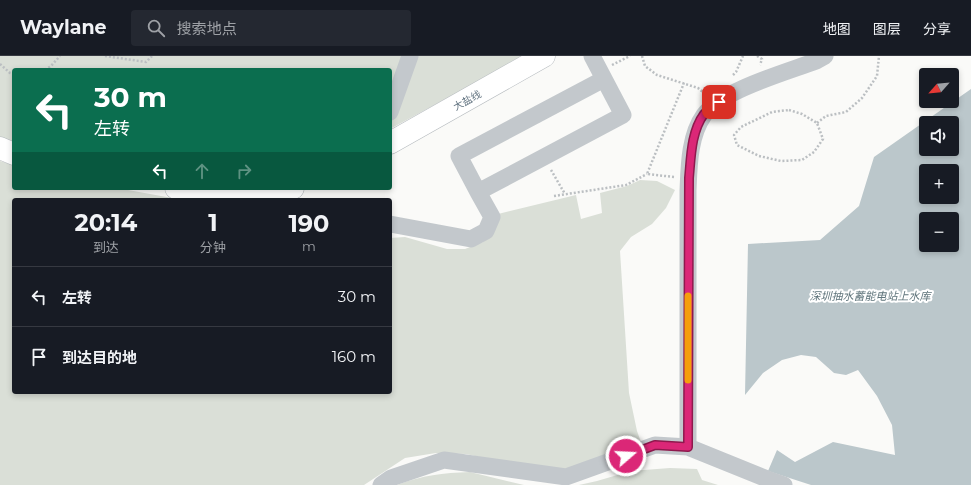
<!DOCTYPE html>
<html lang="zh">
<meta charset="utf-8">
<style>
:root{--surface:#171b24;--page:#242831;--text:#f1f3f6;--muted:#9ea1a6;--line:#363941}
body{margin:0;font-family:Montserrat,"Noto Sans SC",sans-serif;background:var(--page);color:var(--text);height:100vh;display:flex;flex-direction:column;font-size:15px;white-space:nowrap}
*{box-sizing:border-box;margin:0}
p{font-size:13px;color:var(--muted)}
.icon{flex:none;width:22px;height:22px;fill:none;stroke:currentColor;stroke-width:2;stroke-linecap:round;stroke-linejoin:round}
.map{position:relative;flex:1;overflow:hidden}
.drawer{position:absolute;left:12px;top:142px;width:380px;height:196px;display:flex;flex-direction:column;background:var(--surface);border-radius:4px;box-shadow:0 2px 6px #0003}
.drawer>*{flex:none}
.hud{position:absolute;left:12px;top:12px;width:380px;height:122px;border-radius:4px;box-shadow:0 2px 6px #0003;background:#0b6e4f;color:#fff;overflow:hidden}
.needle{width:26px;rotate:243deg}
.buttons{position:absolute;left:919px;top:12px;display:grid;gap:8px}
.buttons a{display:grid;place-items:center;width:40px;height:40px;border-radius:4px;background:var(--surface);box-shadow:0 2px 6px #0003;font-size:20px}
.pin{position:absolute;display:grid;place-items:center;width:34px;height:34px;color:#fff;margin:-17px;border-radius:8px;box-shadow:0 2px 6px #0006}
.me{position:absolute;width:44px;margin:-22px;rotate:71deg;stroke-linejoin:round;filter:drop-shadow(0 0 3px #0008)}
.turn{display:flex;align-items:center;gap:14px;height:84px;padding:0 16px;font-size:18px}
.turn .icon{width:52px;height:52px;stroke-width:2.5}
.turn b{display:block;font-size:28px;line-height:34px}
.lanes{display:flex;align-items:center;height:38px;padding:0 16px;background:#0003;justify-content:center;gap:20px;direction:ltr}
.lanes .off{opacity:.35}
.eta{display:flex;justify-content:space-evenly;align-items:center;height:68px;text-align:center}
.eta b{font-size:24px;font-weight:700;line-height:28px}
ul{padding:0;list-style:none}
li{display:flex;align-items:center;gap:12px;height:60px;padding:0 16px;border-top:1px solid var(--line)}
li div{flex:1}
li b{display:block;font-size:15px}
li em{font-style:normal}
header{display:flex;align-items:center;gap:24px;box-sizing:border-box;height:56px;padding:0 20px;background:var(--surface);border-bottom:1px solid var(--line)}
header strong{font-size:19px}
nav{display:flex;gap:22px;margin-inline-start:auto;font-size:14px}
.search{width:280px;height:36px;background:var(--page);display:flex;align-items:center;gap:10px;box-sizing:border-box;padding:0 14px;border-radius:4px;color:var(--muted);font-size:15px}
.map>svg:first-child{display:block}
.green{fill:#dadfd7}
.water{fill:#bbc7cb;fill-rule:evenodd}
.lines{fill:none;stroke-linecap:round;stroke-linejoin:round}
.major-casing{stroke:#b5babe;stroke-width:23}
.path{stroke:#bbbfc2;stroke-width:2.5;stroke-dasharray:2 2;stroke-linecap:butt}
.minor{stroke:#c3c8cc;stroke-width:17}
.major{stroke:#fff;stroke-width:22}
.route-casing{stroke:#8e194d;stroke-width:10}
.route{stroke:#db2777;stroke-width:7}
.slow{stroke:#f59e0b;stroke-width:7}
.labels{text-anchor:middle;stroke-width:4;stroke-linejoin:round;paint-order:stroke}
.street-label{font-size:10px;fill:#657683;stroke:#fff}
.water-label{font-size:11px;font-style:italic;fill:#60757c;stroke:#fff}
</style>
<header>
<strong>Waylane</strong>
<div class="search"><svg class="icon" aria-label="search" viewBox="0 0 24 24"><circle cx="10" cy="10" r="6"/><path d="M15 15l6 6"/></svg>搜索地点</div>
<nav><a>地图</a><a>图层</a><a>分享</a></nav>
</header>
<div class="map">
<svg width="971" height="429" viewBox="0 0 971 429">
<rect width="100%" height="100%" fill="#fafaf8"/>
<path class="green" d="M0,0H521L473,28L390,73V14H14V87L0,82Z
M0,105L14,109V132H117L183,144H14V336H390V182L405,181L447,193H465L483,186L493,174L494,159L576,139L581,163L602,157L600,137L627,130L640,124L657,125L675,134L666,152L652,168L631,181L620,195L629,337L637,375L642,389L562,415L525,411L466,398L436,397L405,402L364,429H0Z
M670,412L697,413L702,424L718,429H579L597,425L631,415Z
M470,416L524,429H397C423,419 442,417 470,416Z"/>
<path class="water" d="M971,33V429H811L768,415L777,394L795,406L833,386L895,399L892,369L877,340L858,314L846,319L834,317L816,301L801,299L782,304L763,317L745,339L748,188L820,184L859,150L874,101ZM926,67H952V93H926ZM926,115H952V141H926ZM926,163H952V189H926Z"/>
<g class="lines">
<defs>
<path id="major" d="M390,87L544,0
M0,92L14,98
M176,132L259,143L293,132"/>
</defs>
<use href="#major" class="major-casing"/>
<path class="path" d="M105,0L146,6L152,0
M642,0L645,10L657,19L698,32L705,38
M757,0L762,3L760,9
M0,8L10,17L14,18
M612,9L630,0
M45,14L51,10L60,0
M733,19L736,16L743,0
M789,54L802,58L817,67L823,83L814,96L802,104L781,105L759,100L737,89L734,79L741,71L772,56Z
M817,67L826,60L846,56L862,42L877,20L879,0
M551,114L565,138
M674,121L647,118L684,27
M554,140L626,129L647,118"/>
<path class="minor" d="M592,0L623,59L478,136L459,100L604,23
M390,56L410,0
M390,168L471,183L486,175L492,161L478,136
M688,391V135C689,111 689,80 704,59C722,34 787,16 816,5L825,0
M381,429L391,422L444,404L566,421L655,389L688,391L767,423L784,429"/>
<use href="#major" class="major"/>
</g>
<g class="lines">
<defs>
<path id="route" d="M626,400L655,389L688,391L689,122C691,101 691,76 704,58C708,54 714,50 719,46"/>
</defs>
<use href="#route" class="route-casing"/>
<use href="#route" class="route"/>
<path class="slow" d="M688,240V324"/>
</g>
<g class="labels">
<g class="street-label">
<text transform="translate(467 44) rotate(-29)" y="4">大盐线</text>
</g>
<g class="water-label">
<text x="870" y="244">深圳抽水蓄能电站上水库</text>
</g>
</g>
</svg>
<div class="buttons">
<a><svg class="needle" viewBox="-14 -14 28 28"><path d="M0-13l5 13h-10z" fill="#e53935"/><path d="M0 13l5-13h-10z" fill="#9ea1a6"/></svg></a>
<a><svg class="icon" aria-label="sound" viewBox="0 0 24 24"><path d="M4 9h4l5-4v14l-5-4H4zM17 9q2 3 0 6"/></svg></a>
<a>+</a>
<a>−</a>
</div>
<div class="pin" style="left:719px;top:46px;background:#d93025"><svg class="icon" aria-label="arrive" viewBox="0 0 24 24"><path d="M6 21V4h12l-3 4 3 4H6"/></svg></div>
<svg class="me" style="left:626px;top:400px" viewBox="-20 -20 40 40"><circle r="17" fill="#db2777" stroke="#fff" stroke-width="3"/><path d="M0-11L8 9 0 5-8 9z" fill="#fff"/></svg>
<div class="hud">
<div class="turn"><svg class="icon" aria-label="left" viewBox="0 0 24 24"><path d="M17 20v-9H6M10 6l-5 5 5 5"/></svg><div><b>30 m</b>左转</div></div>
<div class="lanes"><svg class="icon" aria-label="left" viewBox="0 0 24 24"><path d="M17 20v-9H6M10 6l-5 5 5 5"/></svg><svg class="icon off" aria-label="ahead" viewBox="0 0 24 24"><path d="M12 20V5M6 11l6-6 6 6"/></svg><svg class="icon off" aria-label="right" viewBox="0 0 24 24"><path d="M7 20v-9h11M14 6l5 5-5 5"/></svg></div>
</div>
<section class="drawer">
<div class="eta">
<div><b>20:14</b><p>到达</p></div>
<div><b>1</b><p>分钟</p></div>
<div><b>190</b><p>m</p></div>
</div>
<ul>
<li><svg class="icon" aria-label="left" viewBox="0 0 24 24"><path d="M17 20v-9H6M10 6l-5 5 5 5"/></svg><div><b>左转</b></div><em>30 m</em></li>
<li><svg class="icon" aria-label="arrive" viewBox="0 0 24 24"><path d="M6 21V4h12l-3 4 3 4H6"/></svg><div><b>到达目的地</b></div><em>160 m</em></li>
</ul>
</section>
</div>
